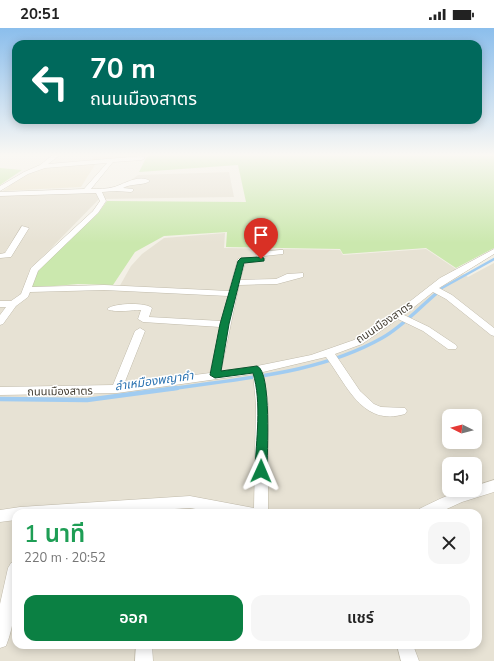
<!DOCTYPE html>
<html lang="th">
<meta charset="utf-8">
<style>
:root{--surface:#fff;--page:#f6f6f6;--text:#222;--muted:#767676;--accent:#0b8043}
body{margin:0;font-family:"Nunito Sans","Noto Sans Thai",sans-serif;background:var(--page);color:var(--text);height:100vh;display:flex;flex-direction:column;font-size:15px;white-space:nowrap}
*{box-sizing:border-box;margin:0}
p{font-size:13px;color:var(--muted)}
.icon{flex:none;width:22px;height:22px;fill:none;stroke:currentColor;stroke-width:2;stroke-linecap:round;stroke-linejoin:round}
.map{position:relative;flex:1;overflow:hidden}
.drawer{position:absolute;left:12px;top:481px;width:470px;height:140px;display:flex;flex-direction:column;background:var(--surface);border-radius:12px;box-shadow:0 2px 10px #0003}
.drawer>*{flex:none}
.top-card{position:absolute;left:12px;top:12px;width:470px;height:84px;border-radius:12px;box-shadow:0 2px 10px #0003;background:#00695c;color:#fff;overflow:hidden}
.needle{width:26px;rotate:276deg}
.controls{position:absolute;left:442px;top:381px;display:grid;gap:8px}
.controls a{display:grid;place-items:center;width:40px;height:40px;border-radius:8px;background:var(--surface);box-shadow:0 2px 10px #0003;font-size:20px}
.pin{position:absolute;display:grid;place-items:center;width:34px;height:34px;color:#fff;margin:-41px -17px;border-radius:50% 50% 50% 0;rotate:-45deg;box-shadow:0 0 4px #0007}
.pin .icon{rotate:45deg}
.me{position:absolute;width:44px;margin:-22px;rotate:1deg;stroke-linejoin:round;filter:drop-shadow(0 0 3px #0008)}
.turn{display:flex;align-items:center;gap:14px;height:84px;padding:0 12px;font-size:18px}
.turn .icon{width:52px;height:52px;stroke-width:2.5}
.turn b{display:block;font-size:28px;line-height:34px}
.round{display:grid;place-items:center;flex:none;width:42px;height:42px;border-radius:12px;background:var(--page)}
.headline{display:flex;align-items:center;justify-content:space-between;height:68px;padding:0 12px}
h1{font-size:24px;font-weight:600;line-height:30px;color:#1e9e55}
.primary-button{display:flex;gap:8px;margin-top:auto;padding:8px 12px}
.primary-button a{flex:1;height:46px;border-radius:12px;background:var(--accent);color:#fff;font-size:16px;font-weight:600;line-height:46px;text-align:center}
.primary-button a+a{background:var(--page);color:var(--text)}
.status{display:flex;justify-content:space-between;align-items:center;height:28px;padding:0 20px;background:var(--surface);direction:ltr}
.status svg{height:11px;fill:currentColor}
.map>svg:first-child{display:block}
.residential{fill:#e7e2d4;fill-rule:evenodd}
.commercial{fill:#f5e7d0}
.education{fill:#ece5cf}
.green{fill:#cbe8ae}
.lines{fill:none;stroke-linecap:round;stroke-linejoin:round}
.stream-far2{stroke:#a1ccf1;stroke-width:2.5}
.stream-far1{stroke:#a1ccf1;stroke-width:3.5}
.stream{stroke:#a1ccf1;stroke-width:4.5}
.minor-casing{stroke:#c1bbab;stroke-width:1}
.minor{fill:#fff;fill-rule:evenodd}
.route{fill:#0b8043;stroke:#07532c}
.labels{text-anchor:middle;stroke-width:3;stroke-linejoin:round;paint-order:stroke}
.street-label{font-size:11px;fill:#464035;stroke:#fff}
.water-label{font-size:12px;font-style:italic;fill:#2d74b2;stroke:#fff}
</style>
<div class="status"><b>20:51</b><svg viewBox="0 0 49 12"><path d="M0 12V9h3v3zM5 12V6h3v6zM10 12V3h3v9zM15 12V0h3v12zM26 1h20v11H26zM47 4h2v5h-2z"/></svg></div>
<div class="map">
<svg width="494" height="633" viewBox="0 0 494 633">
<rect width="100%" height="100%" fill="#f3f0e6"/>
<path class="residential" d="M229,144L234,169L99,171L29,243L23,264L78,260L118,261L131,238L142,226L164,210L225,205L224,220L340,222L343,227L426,221L468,249L494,235V633H0V167L115,164L138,147ZM449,388H475V414H449ZM449,436H475V462H449ZM16,485H478V617H16Z"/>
<path class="commercial" d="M97,126H149L145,129L91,132Z"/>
<path class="education" d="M96,135L81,159L3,163L21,149L48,138Z"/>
<path class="green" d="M150,126L494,127V220L456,240L426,220L343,226L340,221L226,219L227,204L164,208L135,224L113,257L78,256L31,260L38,241L99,184L107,173L246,174L238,137L139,144L146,130Z
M0,140L22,142L0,157Z"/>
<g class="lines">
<path class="stream-far2" d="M437,265L442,260L494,231"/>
<path class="stream-far1" d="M171,361C242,350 318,346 382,310C402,299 420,279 438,264"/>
<path class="stream" d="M0,371L87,372L177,360"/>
<defs>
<path id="minor" d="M54,126H61L48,136L142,128L145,130L142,132L113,134L91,161C98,161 107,161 114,159C124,156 139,146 150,153C143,158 131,155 123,160L133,161V163L131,164L115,163L102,164L106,173L98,185L38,243L32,259L104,257L229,263L238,231L257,229L256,226L260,224L280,222H283V226L264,228L265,231L261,233L245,235L240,252L276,251L287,246L303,245V249L277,256L239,257L221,343L257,338L311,327L354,312L395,285L440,250L494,221V226L439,260L452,267L494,300V308L491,307L446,271L433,264L404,287L429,299L456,317L457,319L456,321H448L423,303L398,291L362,316L335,326L360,363L374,376L381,379L405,380L407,383L405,386C362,399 347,357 326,329L263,344L268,376V485H218L190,480L112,485H16V492L0,494V482L20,479L190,468L254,480L256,376L253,346L117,365L0,367V359L113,357L135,303L140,300L145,303L124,356L210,345L220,299L143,294L138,291L141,282C134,282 112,285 107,281C113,275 146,274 152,280L149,289L221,293L228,268L104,262L30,264L28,269L16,278L3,296L0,297V287L6,279H0V273H11L21,266L31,240L93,183L100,173L96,165L0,168V164L84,161L107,135L45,140L28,146L0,163V158L24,144L40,137Z
M22,198L29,200L11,229L0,230V226L5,225Z
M494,452V464L462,474L438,485H417L419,481C438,472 454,462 475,462V458Z
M16,533C16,561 17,591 6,618L0,620V576L8,540L11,535Z
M136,617H152L153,633H135Z
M397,617H413L419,633H401Z"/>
</defs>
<use href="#minor" class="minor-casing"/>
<use href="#minor" class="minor"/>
</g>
<linearGradient id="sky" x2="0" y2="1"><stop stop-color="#8bbeec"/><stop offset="0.59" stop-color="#faf8f4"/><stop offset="1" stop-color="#faf8f4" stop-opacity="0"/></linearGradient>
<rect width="494" height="215" fill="url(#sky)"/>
<path class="route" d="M261,229L264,230V233L244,235L229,296L221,343L257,338C272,343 267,427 267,443L265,447L261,448L257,447L255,443C256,412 262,375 253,345L215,350L210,347L220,296L238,233L241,230Z"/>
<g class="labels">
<g class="street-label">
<text transform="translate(384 294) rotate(-34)" y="4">ถนนเมืองสาตร</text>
<text transform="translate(60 363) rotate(-1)" y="4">ถนนเมืองสาตร</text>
</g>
<g class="water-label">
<text transform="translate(154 353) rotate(-8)" y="4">ลำเหมืองพญาคำ</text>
</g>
</g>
</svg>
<div class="controls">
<a><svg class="needle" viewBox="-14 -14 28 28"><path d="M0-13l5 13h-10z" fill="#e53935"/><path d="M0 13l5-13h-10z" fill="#767676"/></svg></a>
<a><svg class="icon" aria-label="sound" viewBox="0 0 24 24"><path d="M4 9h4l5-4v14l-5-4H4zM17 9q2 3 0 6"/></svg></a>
</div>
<div class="pin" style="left:261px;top:231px;background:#d93025"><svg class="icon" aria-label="arrive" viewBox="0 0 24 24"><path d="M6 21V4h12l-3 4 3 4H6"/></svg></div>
<svg class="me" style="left:261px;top:443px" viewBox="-20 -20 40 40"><path d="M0-17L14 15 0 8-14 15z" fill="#0b8043" stroke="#fff" stroke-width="4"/></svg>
<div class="top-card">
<div class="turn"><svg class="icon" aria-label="left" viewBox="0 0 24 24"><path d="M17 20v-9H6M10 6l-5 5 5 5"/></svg><div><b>70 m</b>ถนนเมืองสาตร</div></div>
</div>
<section class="drawer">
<div class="headline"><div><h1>1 นาที</h1><p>220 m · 20:52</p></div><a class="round"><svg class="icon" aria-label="close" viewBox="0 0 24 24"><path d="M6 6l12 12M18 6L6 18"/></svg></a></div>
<div class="primary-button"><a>ออก</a><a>แชร์</a></div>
</section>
</div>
